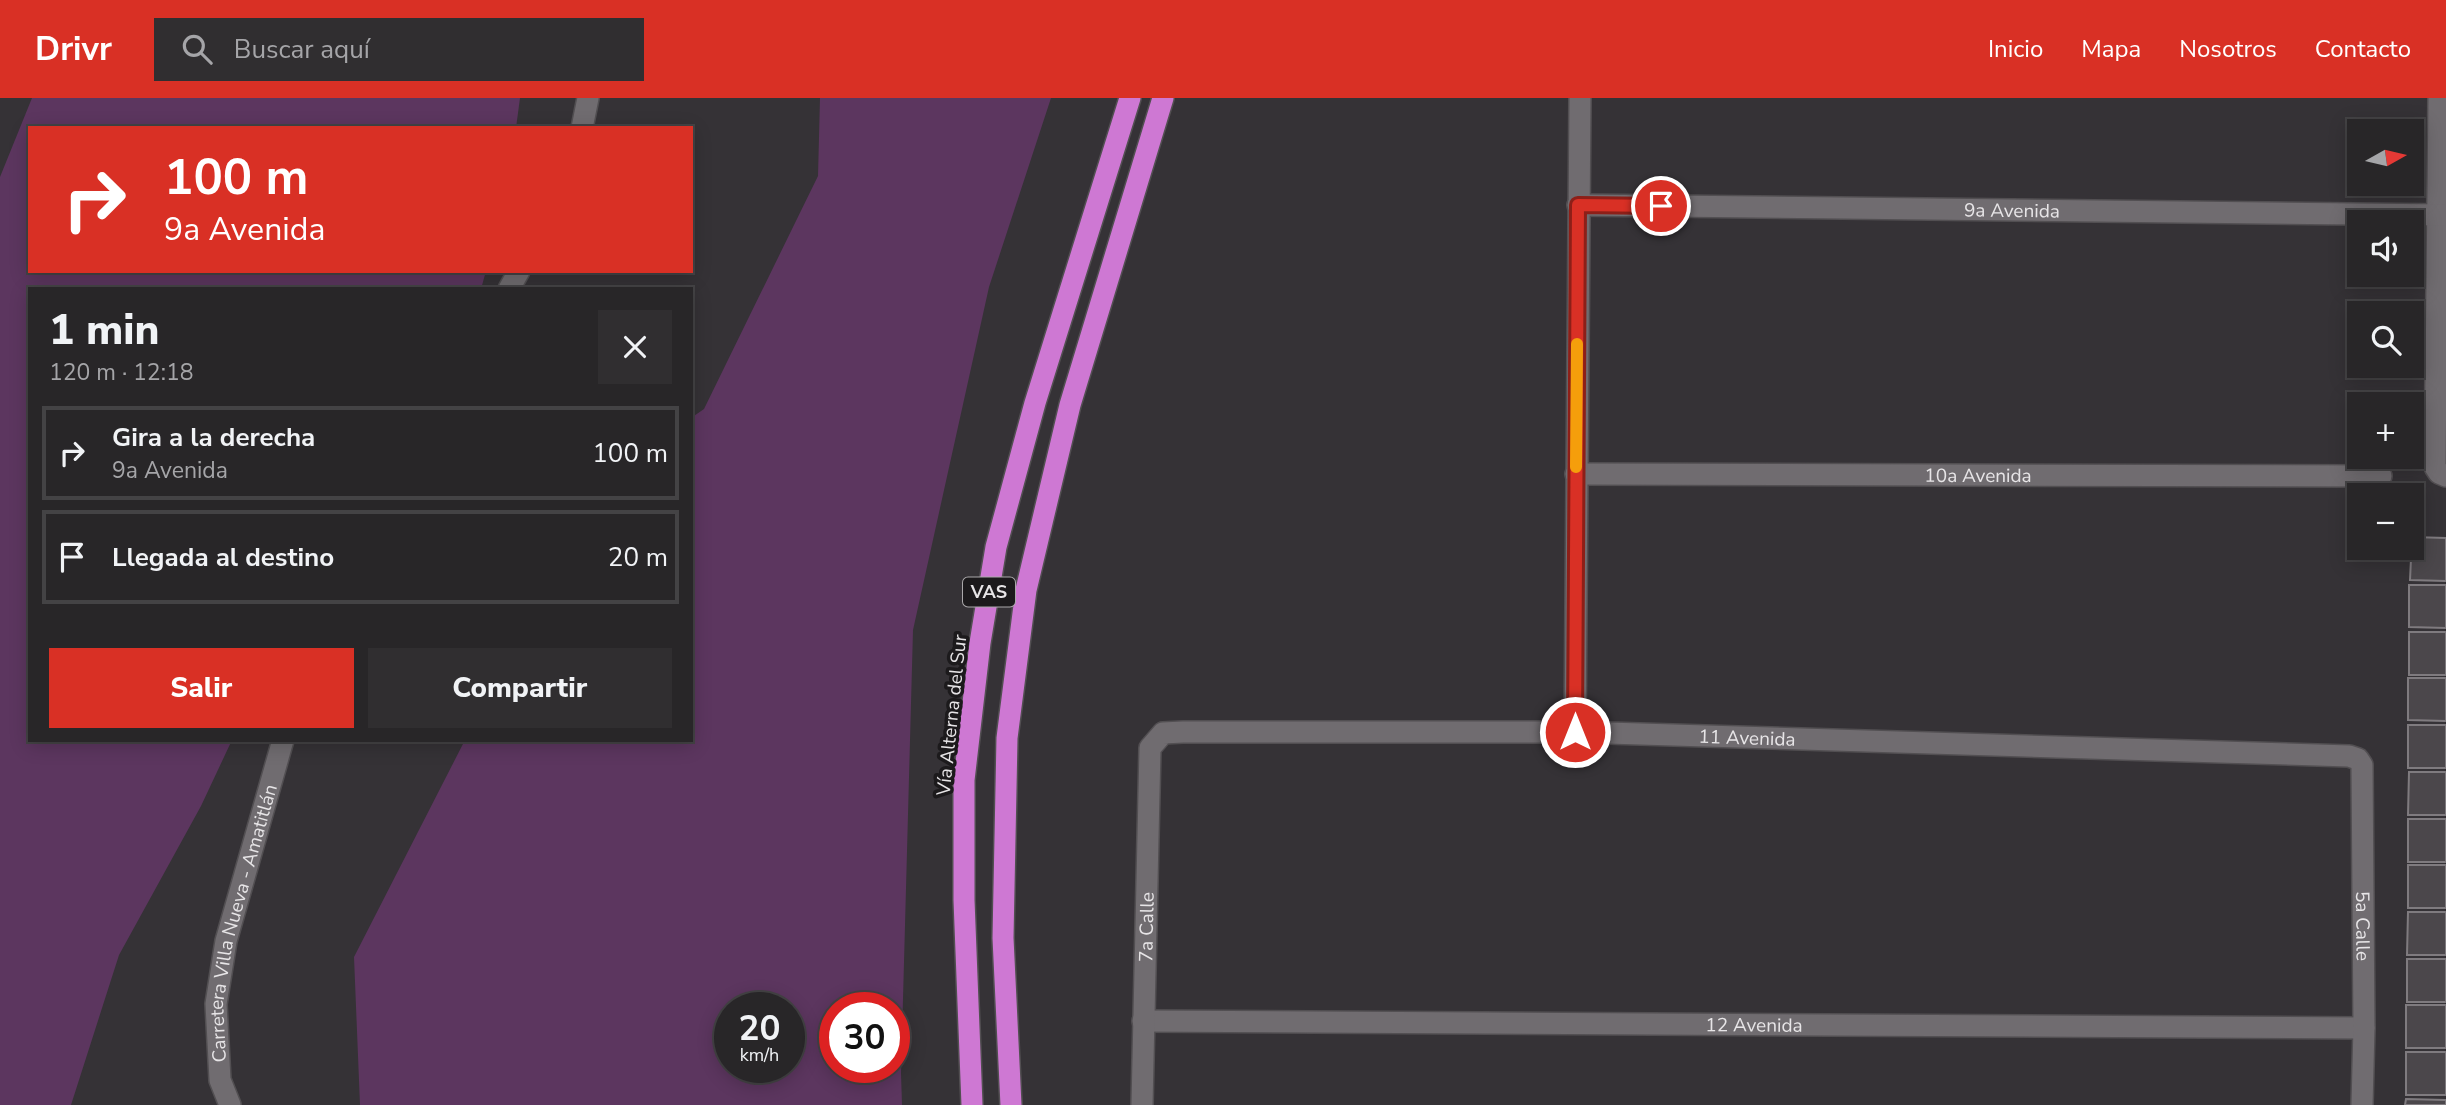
<!DOCTYPE html>
<html lang="es">
<meta charset="utf-8">
<style>
:root{--surface:#282628;--page:#302e30;--text:#f1f3f6;--muted:#a5a5a8;--line:#444345;--accent:#d93025}
body{margin:0;font-family:"Nunito Sans",sans-serif;background:var(--page);color:var(--text);height:100vh;display:flex;flex-direction:column;font-size:26px;white-space:nowrap}
*{box-sizing:border-box;margin:0}
p{font-size:23px;color:var(--muted)}
.icon{flex:none;width:38px;height:38px;fill:none;stroke:currentColor;stroke-width:2;stroke-linecap:round;stroke-linejoin:round}
.map{position:relative;flex:1;overflow:hidden}
.panel{position:absolute;left:28px;top:189px;width:665px;height:455px;display:flex;flex-direction:column;background:var(--surface);border-radius:0px;box-shadow:0 4px 18px #0003,0 0 0 2px var(--line)}
.panel>*{flex:none}
.top-card{position:absolute;left:28px;top:28px;width:665px;height:147px;border-radius:0px;box-shadow:0 4px 18px #0003,0 0 0 2px var(--line);background:#d93025;color:#fff;overflow:hidden}
.needle{width:46px;rotate:82deg}
.fabs{position:absolute;left:2347px;top:21px;display:grid;gap:14px}
.fabs a{display:grid;place-items:center;width:77px;height:77px;border-radius:0px;background:var(--surface);box-shadow:0 4px 18px #0003,0 0 0 2px var(--line);font-size:35px}
.speed{position:absolute;left:714px;top:894px;display:flex;gap:14px;font-size:35px;font-weight:700;text-align:center}
.speed>*{display:grid;place-content:center;width:91px;height:91px;border-radius:50%;background:var(--surface);box-shadow:0 4px 18px #0003,0 0 0 2px var(--line);line-height:1}
.speed small{font-size:18px;font-weight:400}
.speed .limit{border:10px solid #d22;background:#fff;color:#111}
.pin{position:absolute;display:grid;place-items:center;width:60px;height:60px;color:#fff;margin:-30px;border:4px solid #fff;border-radius:50%;box-shadow:0 2px 7px #0007}
.me{position:absolute;width:77px;margin:-38px;rotate:0deg;stroke-linejoin:round;filter:drop-shadow(0 0 5px #0008)}
.turn{display:flex;align-items:center;gap:24px;height:147px;padding:0 21px;font-size:32px}
.turn .icon{width:91px;height:91px;stroke-width:2.5}
.turn b{display:block;font-size:49px;line-height:60px}
.round{display:grid;place-items:center;flex:none;width:74px;height:74px;border-radius:0px;background:var(--page)}
.overview{display:flex;align-items:center;justify-content:space-between;height:119px;padding:0 21px}
h1{font-size:42px;font-weight:800;line-height:52px}
.cta{display:flex;gap:14px;margin-top:auto;padding:14px 21px}
.cta a{flex:1;height:80px;border-radius:0px;background:var(--accent);color:#fff;font-size:28px;font-weight:800;line-height:80px;text-align:center}
.cta a+a{background:var(--page);color:var(--text)}
ul{padding:0;list-style:none}
li{display:flex;align-items:center;gap:21px;height:94px;margin:0 14px 10px;padding:0 7px;border:4px solid var(--line);border-radius:0px}
li div{flex:1}
li b{display:block;font-size:26px}
li em{font-style:normal}
header{display:flex;align-items:center;gap:42px;box-sizing:border-box;height:98px;padding:0 35px;background:var(--accent);color:#fff}
header strong{font-size:33px}
nav{display:flex;gap:38px;margin-inline-start:auto;font-size:24px}
.search{width:490px;height:63px;background:var(--page);display:flex;align-items:center;gap:18px;box-sizing:border-box;padding:0 24px;border-radius:0px;color:var(--muted);font-size:26px}
.map>svg:first-child{display:block}
.green{fill:#5c365f;fill-rule:evenodd}
.building{fill:#4b474b;stroke:#7f7b7f;stroke-width:2}
.lines{fill:none;stroke-linecap:round;stroke-linejoin:round}
.street-casing{stroke:#524f52;stroke-width:24}
.secondary-casing{stroke:#524f52;stroke-width:24}
.highway-casing{stroke:#524f52;stroke-width:24}
.street{stroke:#706c70;stroke-width:21}
.secondary{stroke:#706c70;stroke-width:21}
.highway{stroke:#ce78d3;stroke-width:21}
.route-casing{stroke:#8d1f18;stroke-width:18}
.route{stroke:#d93025;stroke-width:12}
.slow{stroke:#f59e0b;stroke-width:12}
.labels{text-anchor:middle;stroke-width:7;stroke-linejoin:round;paint-order:stroke}
.shield{fill:#1c1a1c;stroke:#aaa8aa;stroke-width:2}
.shield-label{font-size:18px;font-weight:bold;fill:#e7e5e7}
.street-label{font-size:19px;fill:#e7e5e7;stroke:#1c1a1c}
</style>
<header>
<strong>Drivr</strong>
<div class="search"><svg class="icon" aria-label="search" viewBox="0 0 24 24"><circle cx="10" cy="10" r="6"/><path d="M15 15l6 6"/></svg>Buscar aquí</div>
<nav><a>Inicio</a><a>Mapa</a><a>Nosotros</a><a>Contacto</a></nav>
</header>
<div class="map">
<svg width="2446" height="1007" viewBox="0 0 2446 1007">
<rect width="100%" height="100%" fill="#353236"/>
<path class="green" d="M32,0H520L516,30H30V173H486L481,191H30V642H232L201,708L119,857L71,1007H0V79Z
M820,0H1051L989,189L913,532L901,975L902,1007H360L354,859L465,642H691V320L704,311L818,78ZM730,910H789V970H730ZM835,910H894V970H835Z"/>
<path class="building" d="M2412,439L2446,440V483L2410,482Z
M2409,487H2446V530L2409,529Z
M2409,534H2446V577H2409Z
M2408,580H2446V623L2408,622Z
M2408,627H2446V670H2408Z
M2409,674H2446V717H2408Z
M2408,721H2446V764H2408Z
M2408,767H2446V810H2408Z
M2408,814H2446V857H2407Z
M2407,861H2446V904H2407Z
M2406,907H2446V950H2406Z
M2406,954H2446V997H2406Z
M2406,1001L2446,1002V1007H2405Z"/>
<g class="lines">
<defs>
<g id="street">
<path d="M2439,0L2435,369L2439,375L2446,378"/>
<path id="s1" d="M1578,107L2446,117"/>
<path id="s2" d="M1576,376L2381,378"/>
<path d="M1575,634L1580,0"/>
<path id="s3" d="M1143,923L2364,930"/>
<path id="s4" d="M1142,1007L1150,650L1163,635L1183,634H1575L2349,658L2358,661L2362,667L2364,930L2362,1007"/>
</g>
<g id="secondary">
<path d="M582,30L588,0"/>
<path d="M509,191L519,173"/>
<path id="s5" d="M230,1007L220,982L216,906L226,843L283,642"/>
</g>
<path id="highway" d="M972,1007L964,802V682L980,545L996,449L1035,305L1130,0
M1011,1007L1003,840L1007,640L1026,492L1070,307L1163,0"/>
</defs>
<use href="#street" class="street-casing"/>
<use href="#secondary" class="secondary-casing"/>
<use href="#highway" class="highway-casing"/>
<use href="#street" class="street"/>
<use href="#secondary" class="secondary"/>
<use href="#highway" class="highway"/>
</g>
<g class="lines">
<defs>
<path id="route" d="M1575,634L1578,107L1661,108"/>
</defs>
<use href="#route" class="route-casing"/>
<use href="#route" class="route"/>
<path class="slow" d="M1576,369L1577,246"/>
</g>
<g class="labels">
<rect class="shield" x="963" y="479.5" width="52" height="29" rx="5"/>
<g class="shield-label">
<text x="989" y="500">VAS</text>
</g>
<g class="street-label">
<text dy="7" stroke="none"><textPath href="#s1" startOffset="434">9a Avenida</textPath></text>
<text dy="7" stroke="none"><textPath href="#s2" startOffset="402">10a Avenida</textPath></text>
<text transform="translate(951 617) rotate(-84)" y="7">Vía Alterna del Sur</text>
<text dy="7" stroke="none"><textPath href="#s4" startOffset="961">11 Avenida</textPath></text>
<text dy="7" stroke="none"><textPath href="#s5" startOffset="187">Carretera Villa Nueva - Amatitlán</textPath></text>
<text dy="7" stroke="none"><textPath href="#s4" startOffset="178">7a Calle</textPath></text>
<text dy="7" stroke="none"><textPath href="#s4" startOffset="1741">5a Calle</textPath></text>
<text dy="7" stroke="none"><textPath href="#s3" startOffset="611">12 Avenida</textPath></text>
</g>
</g>
</svg>
<div class="fabs">
<a><svg class="needle" viewBox="-14 -14 28 28"><path d="M0-13l5 13h-10z" fill="#e53935"/><path d="M0 13l5-13h-10z" fill="#a5a5a8"/></svg></a>
<a><svg class="icon" aria-label="sound" viewBox="0 0 24 24"><path d="M4 9h4l5-4v14l-5-4H4zM17 9q2 3 0 6"/></svg></a>
<a><svg class="icon" aria-label="search" viewBox="0 0 24 24"><circle cx="10" cy="10" r="6"/><path d="M15 15l6 6"/></svg></a>
<a>+</a>
<a>−</a>
</div>
<div class="speed"><div>20<small>km/h</small></div><div class="limit">30</div></div>
<div class="pin" style="left:1661px;top:108px;background:#d93025"><svg class="icon" aria-label="arrive" viewBox="0 0 24 24"><path d="M6 21V4h12l-3 4 3 4H6"/></svg></div>
<svg class="me" style="left:1575px;top:634px" viewBox="-20 -20 40 40"><circle r="17" fill="#d93025" stroke="#fff" stroke-width="3"/><path d="M0-11L8 9 0 5-8 9z" fill="#fff"/></svg>
<div class="top-card">
<div class="turn"><svg class="icon" aria-label="right" viewBox="0 0 24 24"><path d="M7 20v-9h11M14 6l5 5-5 5"/></svg><div><b>100 m</b>9a Avenida</div></div>
</div>
<section class="panel">
<div class="overview"><div><h1>1 min</h1><p>120 m · 12:18</p></div><a class="round"><svg class="icon" aria-label="close" viewBox="0 0 24 24"><path d="M6 6l12 12M18 6L6 18"/></svg></a></div>
<ul>
<li><svg class="icon" aria-label="right" viewBox="0 0 24 24"><path d="M7 20v-9h11M14 6l5 5-5 5"/></svg><div><b>Gira a la derecha</b><p>9a Avenida</p></div><em>100 m</em></li>
<li><svg class="icon" aria-label="arrive" viewBox="0 0 24 24"><path d="M6 21V4h12l-3 4 3 4H6"/></svg><div><b>Llegada al destino</b></div><em>20 m</em></li>
</ul>
<div class="cta"><a>Salir</a><a>Compartir</a></div>
</section>
</div>
